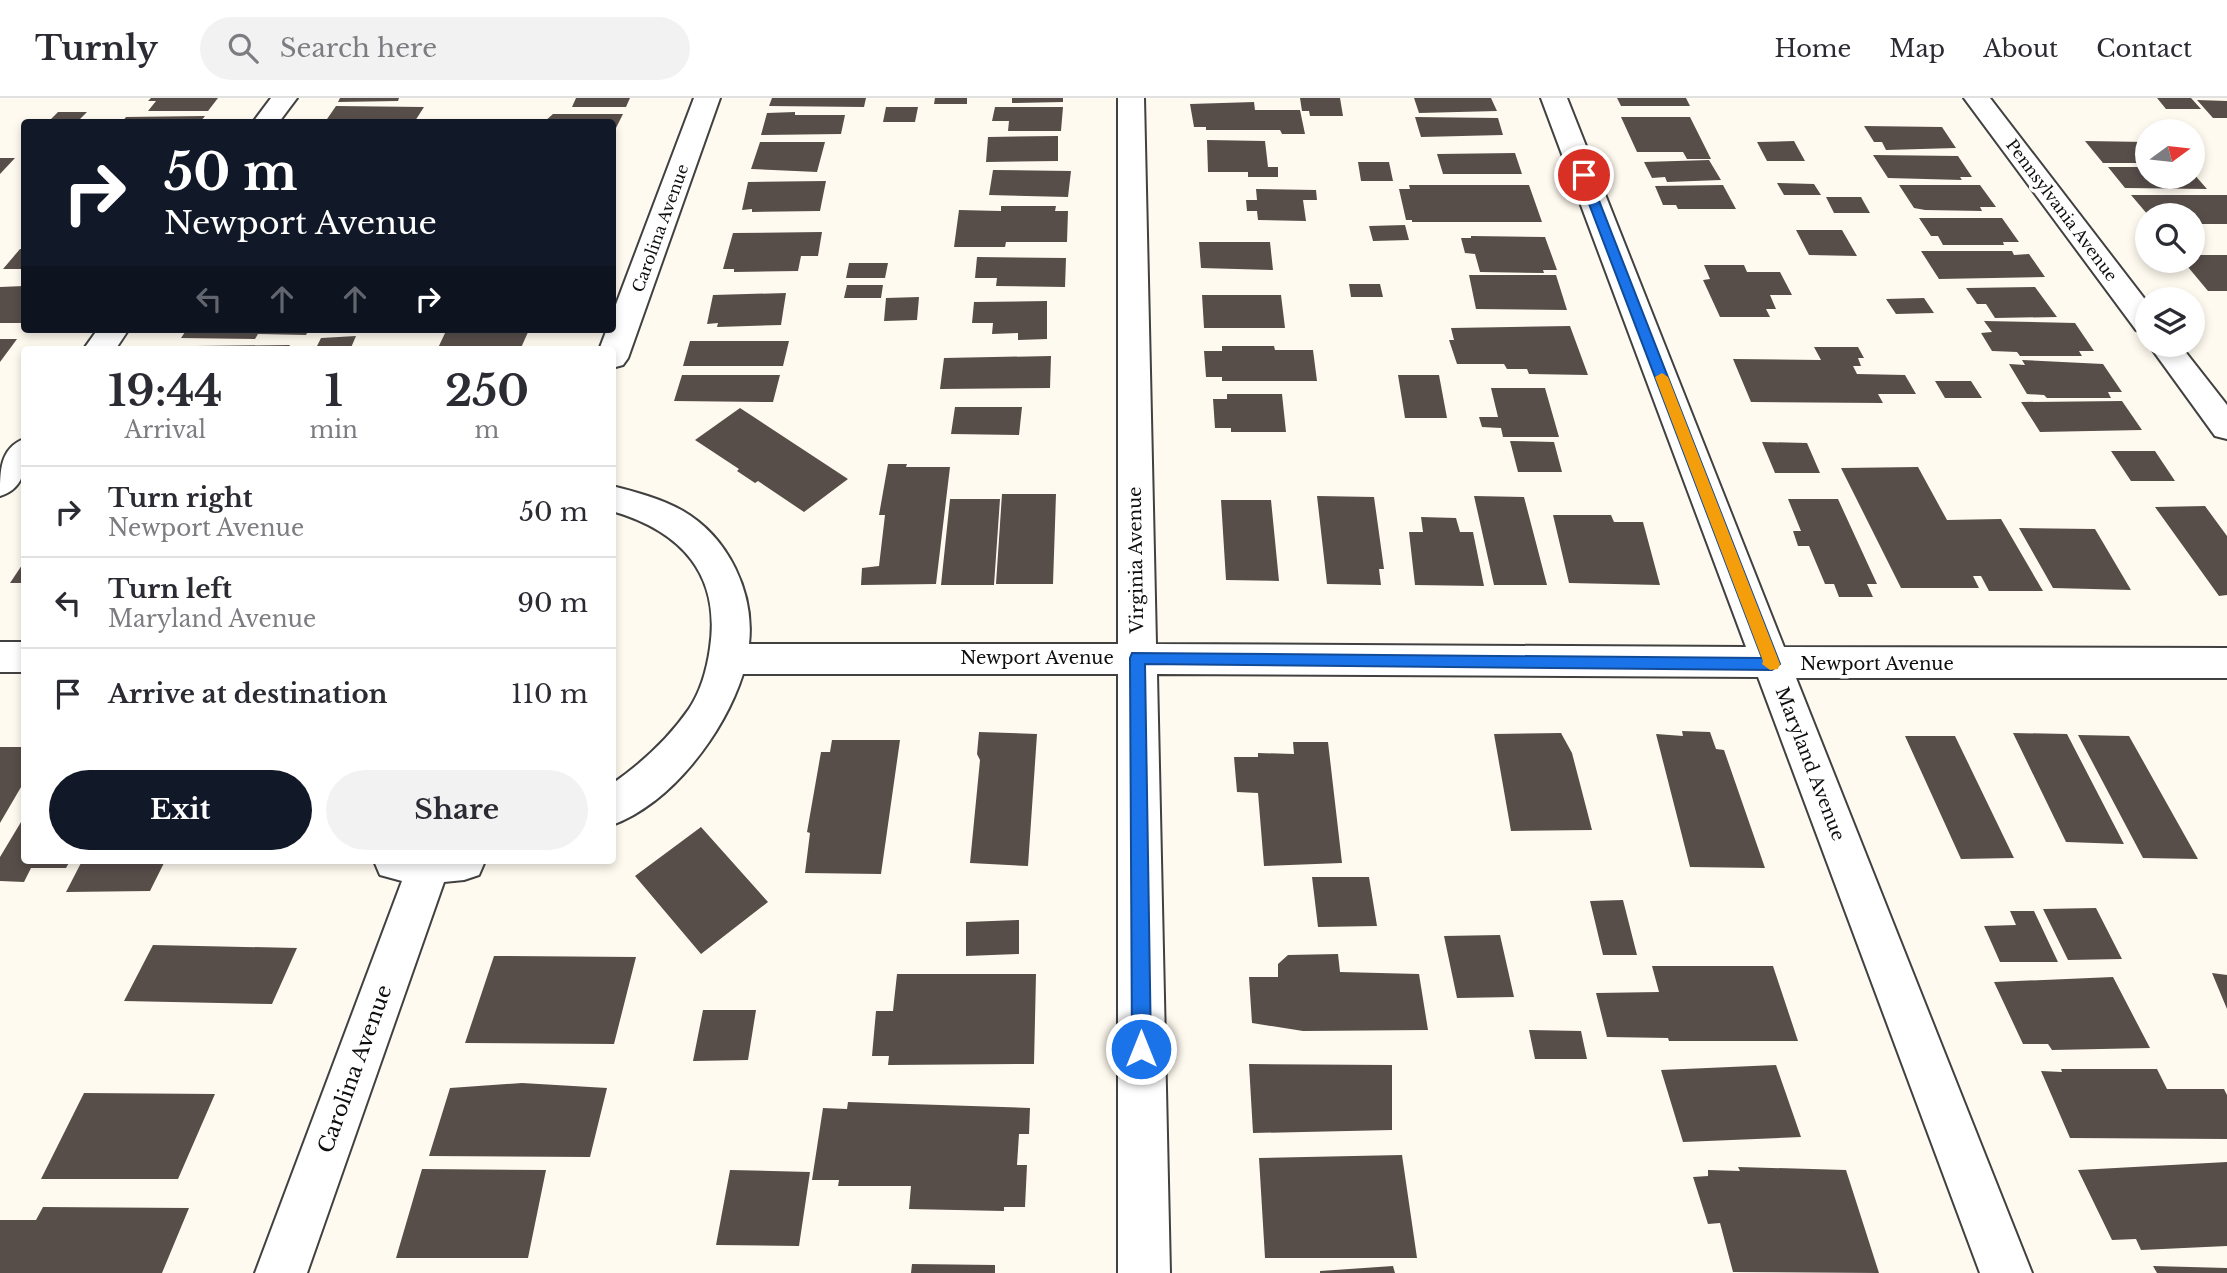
<!DOCTYPE html>
<style>
:root{--surface:#fff;--page:#f2f2f3;--text:#2b2b33;--muted:#7c7c81;--line:#e1e1e2;--accent:#111827}
body{margin:0;font-family:"Libre Baskerville",serif;background:var(--page);color:var(--text);height:100vh;display:flex;flex-direction:column;font-size:26px;white-space:nowrap}
*{box-sizing:border-box;margin:0}
p{font-size:23px;color:var(--muted)}
.icon{flex:none;width:38px;height:38px;fill:none;stroke:currentColor;stroke-width:2;stroke-linecap:round;stroke-linejoin:round}
.map{position:relative;flex:1;overflow:hidden}
.drawer{position:absolute;left:21px;top:248px;width:595px;height:518px;display:flex;flex-direction:column;background:var(--surface);border-radius:7px;box-shadow:0 4px 10px #0003}
.drawer>*{flex:none}
.guide{position:absolute;left:21px;top:21px;width:595px;height:214px;border-radius:7px;box-shadow:0 4px 10px #0003;background:#111827;color:#fff;overflow:hidden}
.needle{width:46px;rotate:75deg}
.controls{position:absolute;left:2135px;top:21px;display:grid;gap:14px}
.controls a{display:grid;place-items:center;width:70px;height:70px;border-radius:50%;background:var(--surface);box-shadow:0 4px 10px #0003;font-size:35px}
.pin{position:absolute;display:grid;place-items:center;width:60px;height:60px;color:#fff;margin:-30px;border:4px solid #fff;border-radius:50%;box-shadow:0 2px 7px #0007}
.me{position:absolute;width:77px;margin:-38px;rotate:0deg;stroke-linejoin:round;filter:drop-shadow(0 0 5px #0008)}
.turn{display:flex;align-items:center;gap:24px;height:147px;padding:0 28px;font-size:32px}
.turn .icon{width:91px;height:91px;stroke-width:2.5}
.turn b{display:block;font-size:49px;line-height:60px}
.lanes{display:flex;align-items:center;height:66px;padding:0 28px;background:#0003;justify-content:center;gap:35px;direction:ltr}
.lanes .off{opacity:.35}
.eta{display:flex;justify-content:space-evenly;align-items:center;height:119px;text-align:center}
.eta b{font-size:42px;font-weight:800;line-height:49px}
.cta{display:flex;gap:14px;margin-top:auto;padding:14px 28px}
.cta a{flex:1;height:80px;border-radius:42px;background:var(--accent);color:#fff;font-size:28px;font-weight:800;line-height:80px;text-align:center}
.cta a+a{background:var(--page);color:var(--text)}
ul{padding:0;list-style:none}
li{display:flex;align-items:center;gap:21px;height:91px;padding:0 28px;border-top:2px solid var(--line)}
li div{flex:1}
li b{display:block;font-size:26px}
li em{font-style:normal}
header{display:flex;align-items:center;gap:42px;box-sizing:border-box;height:98px;padding:0 35px;background:var(--surface);border-bottom:2px solid var(--line)}
header strong{font-size:33px}
nav{display:flex;gap:38px;margin-inline-start:auto;font-size:24px}
.search{width:490px;height:63px;background:var(--page);display:flex;align-items:center;gap:18px;box-sizing:border-box;padding:0 24px;border-radius:38px;color:var(--muted);font-size:26px}
.map>svg:first-child{display:block}
.building{fill:#574e4a}
.lines{fill:none;stroke-linecap:round;stroke-linejoin:round}
.minor-casing{stroke:#414141;stroke-width:4}
.minor{fill:#fff;fill-rule:evenodd}
.route{fill:#1a73e8;stroke:#114b97;stroke-width:2}
.slow{fill:#f59e0b}
.labels{text-anchor:middle;stroke-width:7;stroke-linejoin:round;paint-order:stroke}
.far-street-label{font-size:16px;fill:#0e0e0e;stroke:#fff}
.street-label{font-size:18px;fill:#0e0e0e;stroke:#fff}
.near-street-label{font-size:21px;fill:#0e0e0e;stroke:#fff}
</style>
<header>
<strong>Turnly</strong>
<div class="search"><svg class="icon" aria-label="search" viewBox="0 0 24 24"><circle cx="10" cy="10" r="6"/><path d="M15 15l6 6"/></svg>Search here</div>
<nav><a>Home</a><a>Map</a><a>About</a><a>Contact</a></nav>
</header>
<div class="map">
<svg width="2227" height="1175" viewBox="0 0 2227 1175">
<rect width="100%" height="100%" fill="#fffaef"/>
<path class="building" d="M151,0H218L208,13H148L156,3H148Z
M340,0H399L398,3L338,4Z
M576,0H630L626,9H572Z
M772,0H866L864,9L769,8Z
M935,0H967V6H934Z
M1012,0H1063V4L1012,5Z
M1300,0H1340L1343,18H1310L1309,13H1302Z
M1414,0H1491L1497,13L1419,15Z
M1617,0H1686L1690,8H1621Z
M2157,0H2191L2201,11H2166Z
M2197,2L2227,3V20H2213Z
M1254,4L1255,12H1300L1305,36H1282L1280,32H1206V29H1194L1190,6Z
M336,8L424,9L415,23L325,24Z
M886,9H918L915,24H883Z
M995,9H1063L1061,33H1008L1009,23H992Z
M58,14H87L77,24H48Z
M795,14V17H845L841,36L761,37L767,15Z
M553,16H623L612,38V24H544Z
M205,18L200,24H122L126,19Z
M1415,19L1498,20L1503,37L1421,39Z
M1621,19H1690L1711,61H1687L1683,54H1637Z
M1864,28L1942,29L1956,50L1886,52L1882,44H1874Z
M1058,38V63L986,64L988,39Z
M1207,42L1265,43L1268,69H1278V79H1248V74H1208Z
M1794,43L1805,63H1767L1757,44Z
M2085,43L2147,44V65H2103Z
M760,44H825L817,74L751,71Z
M1515,55L1522,76H1443L1437,56Z
M1873,57L1958,58L1972,79H1960L1962,82L1888,80Z
M0,60H15L0,76Z
M1709,62L1721,82L1667,84L1665,79L1652,80L1644,64Z
M1358,64H1389L1393,83H1361Z
M2108,69H2147V79H2193V75L2207,91L2125,90Z
M993,72L1071,73L1068,99L989,97Z
M826,83L820,113L752,114V111L742,112L748,84Z
M1777,85L1814,86L1821,97H1784Z
M1409,87H1529L1542,124H1412V122H1406L1399,91H1410Z
M1723,87L1736,111H1678L1676,107H1663L1655,88Z
M1899,87H1980L1996,109H1980L1982,113L1925,112L1914,110Z
M1256,91L1316,92L1317,102H1303L1306,123L1258,122L1257,113H1247L1246,102H1257Z
M2131,97H2227V126H2193V117H2148Z
M1826,99H1861L1870,115H1834Z
M1001,108H1056L1055,113H1068L1067,144H1006L1005,149H954L959,112L1001,113Z
M1919,120H2002L2019,144H2003L2004,147H1943L1938,138H1931Z
M1405,127L1409,142L1373,143L1369,128Z
M1796,132H1842L1857,158L1809,157Z
M822,134L818,158H801L798,173L734,174V171H723L733,135Z
M1471,138L1545,139L1557,172H1543L1544,175L1480,174L1475,156L1465,155L1461,140H1471Z
M1199,144H1270L1273,172L1201,170Z
M20,151H24V171H3Z
M1921,153H2012L2014,157L2029,156L2045,179L1939,181Z
M2193,157H2227V193H2208L2183,163H2193Z
M977,159L1066,160L1065,189L996,188L997,180H975Z
M849,165H888L885,180H846Z
M1704,167H1744L1747,174H1780L1792,197H1770L1776,211H1766L1770,219H1720L1703,182L1710,181Z
M1469,177H1556L1567,212L1476,211Z
M1349,186H1380L1383,199H1351Z
M847,187H883L881,200H844Z
M24,188V225H0V189Z
M2035,189L2057,219L1995,220L1986,206H1977L1966,190Z
M786,195L781,227L717,229L718,225L707,226L713,197Z
M1202,197H1281L1285,230H1204Z
M919,199L917,222L884,223L886,200Z
M1924,200L1934,215L1896,216L1886,201Z
M1047,203V241L1018,242V235L992,236L993,225H972L974,204Z
M1984,223L2075,225L2094,253H2079L2082,258H2020L2017,254L1992,253L1981,235L1992,234Z
M1570,228L1588,277L1529,276L1527,271H1507L1504,266H1457L1449,242H1454L1451,230Z
M187,231H309L306,237L258,236L255,241L181,240Z
M460,232H529L520,252H437L446,233Z
M356,238L350,252H315L321,240Z
M0,241H17L0,264Z
M690,243H789L783,268H683Z
M290,247L287,252H193L196,248Z
M1222,248H1274L1275,252H1313L1317,283H1222V279H1206L1204,253H1222Z
M1814,249H1858L1864,260H1858L1861,268H1853L1857,276L1905,277L1916,296H1878L1883,305L1751,304L1733,261L1821,262Z
M1051,258L1050,290L940,291L944,260Z
M2022,262L2103,266L2122,294H2108L2111,300H2047L2044,297L2027,296L2009,266L2025,267Z
M682,277H780L773,304L674,303Z
M1398,277H1439L1447,320H1405Z
M1935,283H1971L1982,300H1945Z
M1491,290H1545L1559,339H1503L1501,330L1482,329L1479,319H1498Z
M1227,296H1282L1286,334H1231V330H1215L1213,301H1227Z
M2122,303L2142,332L2040,334L2021,304Z
M955,309H1022L1019,337L951,336Z
M740,310L848,381L804,414L758,383L755,385L737,373L739,371L695,342Z
M1510,343L1554,344L1562,374H1518Z
M1762,344L1807,345L1820,375H1775Z
M2111,353H2155L2175,383H2131Z
M888,366H907L906,369H950L936,486L861,487L862,470L879,468L885,417H879Z
M1918,369L1947,422L2001,421L2043,493H1989L1981,478H1973L1979,490H1901L1841,370Z
M1002,396H1056L1053,486H996Z
M1317,398L1374,399L1384,471H1379L1381,487L1327,486Z
M1474,398L1524,399L1547,487H1494Z
M950,401H1000L994,487H941Z
M1788,401H1838L1877,486H1867L1873,499H1839L1834,486H1825L1809,448H1798L1793,433H1801Z
M1221,402H1271L1279,483L1226,482Z
M2205,408L2227,438V497L2219,498L2155,409Z
M1553,417H1611L1614,424H1643L1660,487L1569,485Z
M1421,419L1456,420L1460,434H1473L1484,488L1415,487L1409,434H1423Z
M2019,430L2095,431L2131,492L2053,490Z
M24,464V485H10Z
M1682,633L1710,634L1716,651L1724,652L1765,770L1690,769L1656,636L1683,638Z
M979,634L1037,636L1028,768L970,765L980,662L977,656Z
M1561,635L1572,655L1592,732L1511,733L1494,636Z
M2013,635L2067,636L2124,746L2066,744Z
M2078,637L2129,638L2198,761L2143,760Z
M1905,638H1955L2014,760L1961,761Z
M832,642H900L881,776L805,775L810,735L807,734L821,654H830Z
M1293,644H1328L1342,765L1264,768L1258,695L1237,694L1234,659H1258V655L1294,656Z
M0,649H24V684L0,725Z
M24,719V763H70L66,770H31L24,784L0,783V759Z
M701,729L768,804L701,856L635,778Z
M82,763H165L150,793L66,794Z
M1312,779H1369L1377,828L1318,829Z
M1623,802L1637,857H1603L1590,803Z
M2096,810L2122,861L2068,862L2043,811Z
M2010,813H2034L2058,864H2000L1984,828L2016,827Z
M1019,822V856L966,858V824Z
M1500,837L1514,899L1457,900L1444,838Z
M153,847L297,850L272,906L124,903Z
M1338,856L1340,874L1419,876L1428,932L1303,933L1252,925L1249,879H1278V866L1288,857Z
M494,858L636,859L614,946L465,945Z
M1652,868H1773L1798,943H1669L1668,940L1607,939L1596,895L1659,894Z
M2212,875L2227,877V911Z
M897,876H1036L1034,966L888,967L889,958H872L876,913H893Z
M2113,879L2150,950L2052,952L2048,946H2023L1994,884Z
M703,912H756L748,962L693,963Z
M1529,932L1581,933L1587,961H1535Z
M1249,966L1392,967V1032L1253,1035Z
M1776,967L1801,1039L1683,1044L1661,972Z
M2061,971H2157L2167,991H2224L2227,997V1041L2070,1040L2041,973L2062,974Z
M522,985L607,990L590,1059L429,1058L450,990Z
M84,995L215,996L178,1081H41Z
M848,1004L1030,1010L1029,1036H1019L1017,1067H1027L1025,1109H1004V1113L909,1111L911,1088H838L839,1082H812L823,1010L847,1011Z
M1402,1057L1417,1160H1265L1259,1060Z
M2227,1064V1148L2141,1152L2136,1141L2112,1142L2078,1072Z
M1738,1069L1846,1072L1879,1175L1733,1174L1720,1125L1708,1126L1693,1079L1708,1078V1072L1740,1073Z
M422,1071L546,1072L528,1160H396Z
M730,1072L810,1074L799,1148L716,1147Z
M43,1109L189,1110L162,1175H0V1122H36Z
M912,1166L995,1167V1175H911Z
M1393,1168L1395,1175H1320V1173Z
M2153,1168L2227,1170V1175H2157Z"/>
<g class="lines">
<defs>
<path id="minor" d="M271,0H297L279,24H253Z
M694,0H720L628,260L623,267L612,270V252H599L607,231H612V217Z
M1118,0H1144L1156,546L1746,549L1541,0H1567L1784,549L2227,550V580H1796L2032,1175H1980L1758,579L1157,576L1170,1175H1118V576H743C724,635 672,705 612,727V686C642,665 669,640 689,611C701,593 707,571 710,550C721,476 681,433 612,413V388C636,394 662,401 683,413C728,439 755,495 749,546H1118Z
M1964,0H1990L2147,204V235L2136,232Z
M98,231H129L115,252H83Z
M2149,247H2180L2227,307V341L2215,338Z
M24,341C26,365 27,390 0,398C0,373 0,350 24,341Z
M0,544H24V574H0Z
M374,763H485L479,777L464,782L444,784L307,1175H255L402,783L380,777Z"/>
</defs>
<use href="#minor" class="minor-casing"/>
<use href="#minor" class="minor"/>
</g>
<path class="route" d="M1584,74L1589,77L1780,566L1772,572L1145,566L1151,951L1148,958L1141,961L1135,958L1132,951L1130,560L1132,555L1762,560L1578,77Z"/>
<path class="slow" d="M1662,275L1668,279L1780,566L1778,571L1770,572L1762,566L1763,563L1655,279Z"/>
<g class="labels">
<g class="far-street-label">
<text transform="translate(2062 112) rotate(53)" y="6">Pennsylvania Avenue</text>
<text transform="translate(660 130) rotate(-70)" y="6">Carolina Avenue</text>
</g>
<g class="street-label">
<text transform="translate(1136 462) rotate(-91)" y="6">Virginia Avenue</text>
<text x="1037" y="566">Newport Avenue</text>
<text x="1877" y="572">Newport Avenue</text>
<text transform="translate(1810 666) rotate(69)" y="6">Maryland Avenue</text>
</g>
<g class="near-street-label">
<text transform="translate(355 971) rotate(-70)" y="7">Carolina Avenue</text>
</g>
</g>
</svg>
<div class="controls">
<a><svg class="needle" viewBox="-14 -14 28 28"><path d="M0-13l5 13h-10z" fill="#e53935"/><path d="M0 13l5-13h-10z" fill="#7c7c81"/></svg></a>
<a><svg class="icon" aria-label="search" viewBox="0 0 24 24"><circle cx="10" cy="10" r="6"/><path d="M15 15l6 6"/></svg></a>
<a><svg class="icon" aria-label="layers" viewBox="0 0 24 24"><path d="M12 4l9 5-9 5-9-5zM3 14l9 5 9-5"/></svg></a>
</div>
<div class="pin" style="left:1584px;top:77px;background:#d93025"><svg class="icon" aria-label="arrive" viewBox="0 0 24 24"><path d="M6 21V4h12l-3 4 3 4H6"/></svg></div>
<svg class="me" style="left:1141px;top:951px" viewBox="-20 -20 40 40"><circle r="17" fill="#1a73e8" stroke="#fff" stroke-width="3"/><path d="M0-11L8 9 0 5-8 9z" fill="#fff"/></svg>
<div class="guide">
<div class="turn"><svg class="icon" aria-label="right" viewBox="0 0 24 24"><path d="M7 20v-9h11M14 6l5 5-5 5"/></svg><div><b>50 m</b>Newport Avenue</div></div>
<div class="lanes"><svg class="icon off" aria-label="left" viewBox="0 0 24 24"><path d="M17 20v-9H6M10 6l-5 5 5 5"/></svg><svg class="icon off" aria-label="ahead" viewBox="0 0 24 24"><path d="M12 20V5M6 11l6-6 6 6"/></svg><svg class="icon off" aria-label="ahead" viewBox="0 0 24 24"><path d="M12 20V5M6 11l6-6 6 6"/></svg><svg class="icon" aria-label="right" viewBox="0 0 24 24"><path d="M7 20v-9h11M14 6l5 5-5 5"/></svg></div>
</div>
<section class="drawer">
<div class="eta">
<div><b>19:44</b><p>Arrival</p></div>
<div><b>1</b><p>min</p></div>
<div><b>250</b><p>m</p></div>
</div>
<ul>
<li><svg class="icon" aria-label="right" viewBox="0 0 24 24"><path d="M7 20v-9h11M14 6l5 5-5 5"/></svg><div><b>Turn right</b><p>Newport Avenue</p></div><em>50 m</em></li>
<li><svg class="icon" aria-label="left" viewBox="0 0 24 24"><path d="M17 20v-9H6M10 6l-5 5 5 5"/></svg><div><b>Turn left</b><p>Maryland Avenue</p></div><em>90 m</em></li>
<li><svg class="icon" aria-label="arrive" viewBox="0 0 24 24"><path d="M6 21V4h12l-3 4 3 4H6"/></svg><div><b>Arrive at destination</b></div><em>110 m</em></li>
</ul>
<div class="cta"><a>Exit</a><a>Share</a></div>
</section>
</div>
